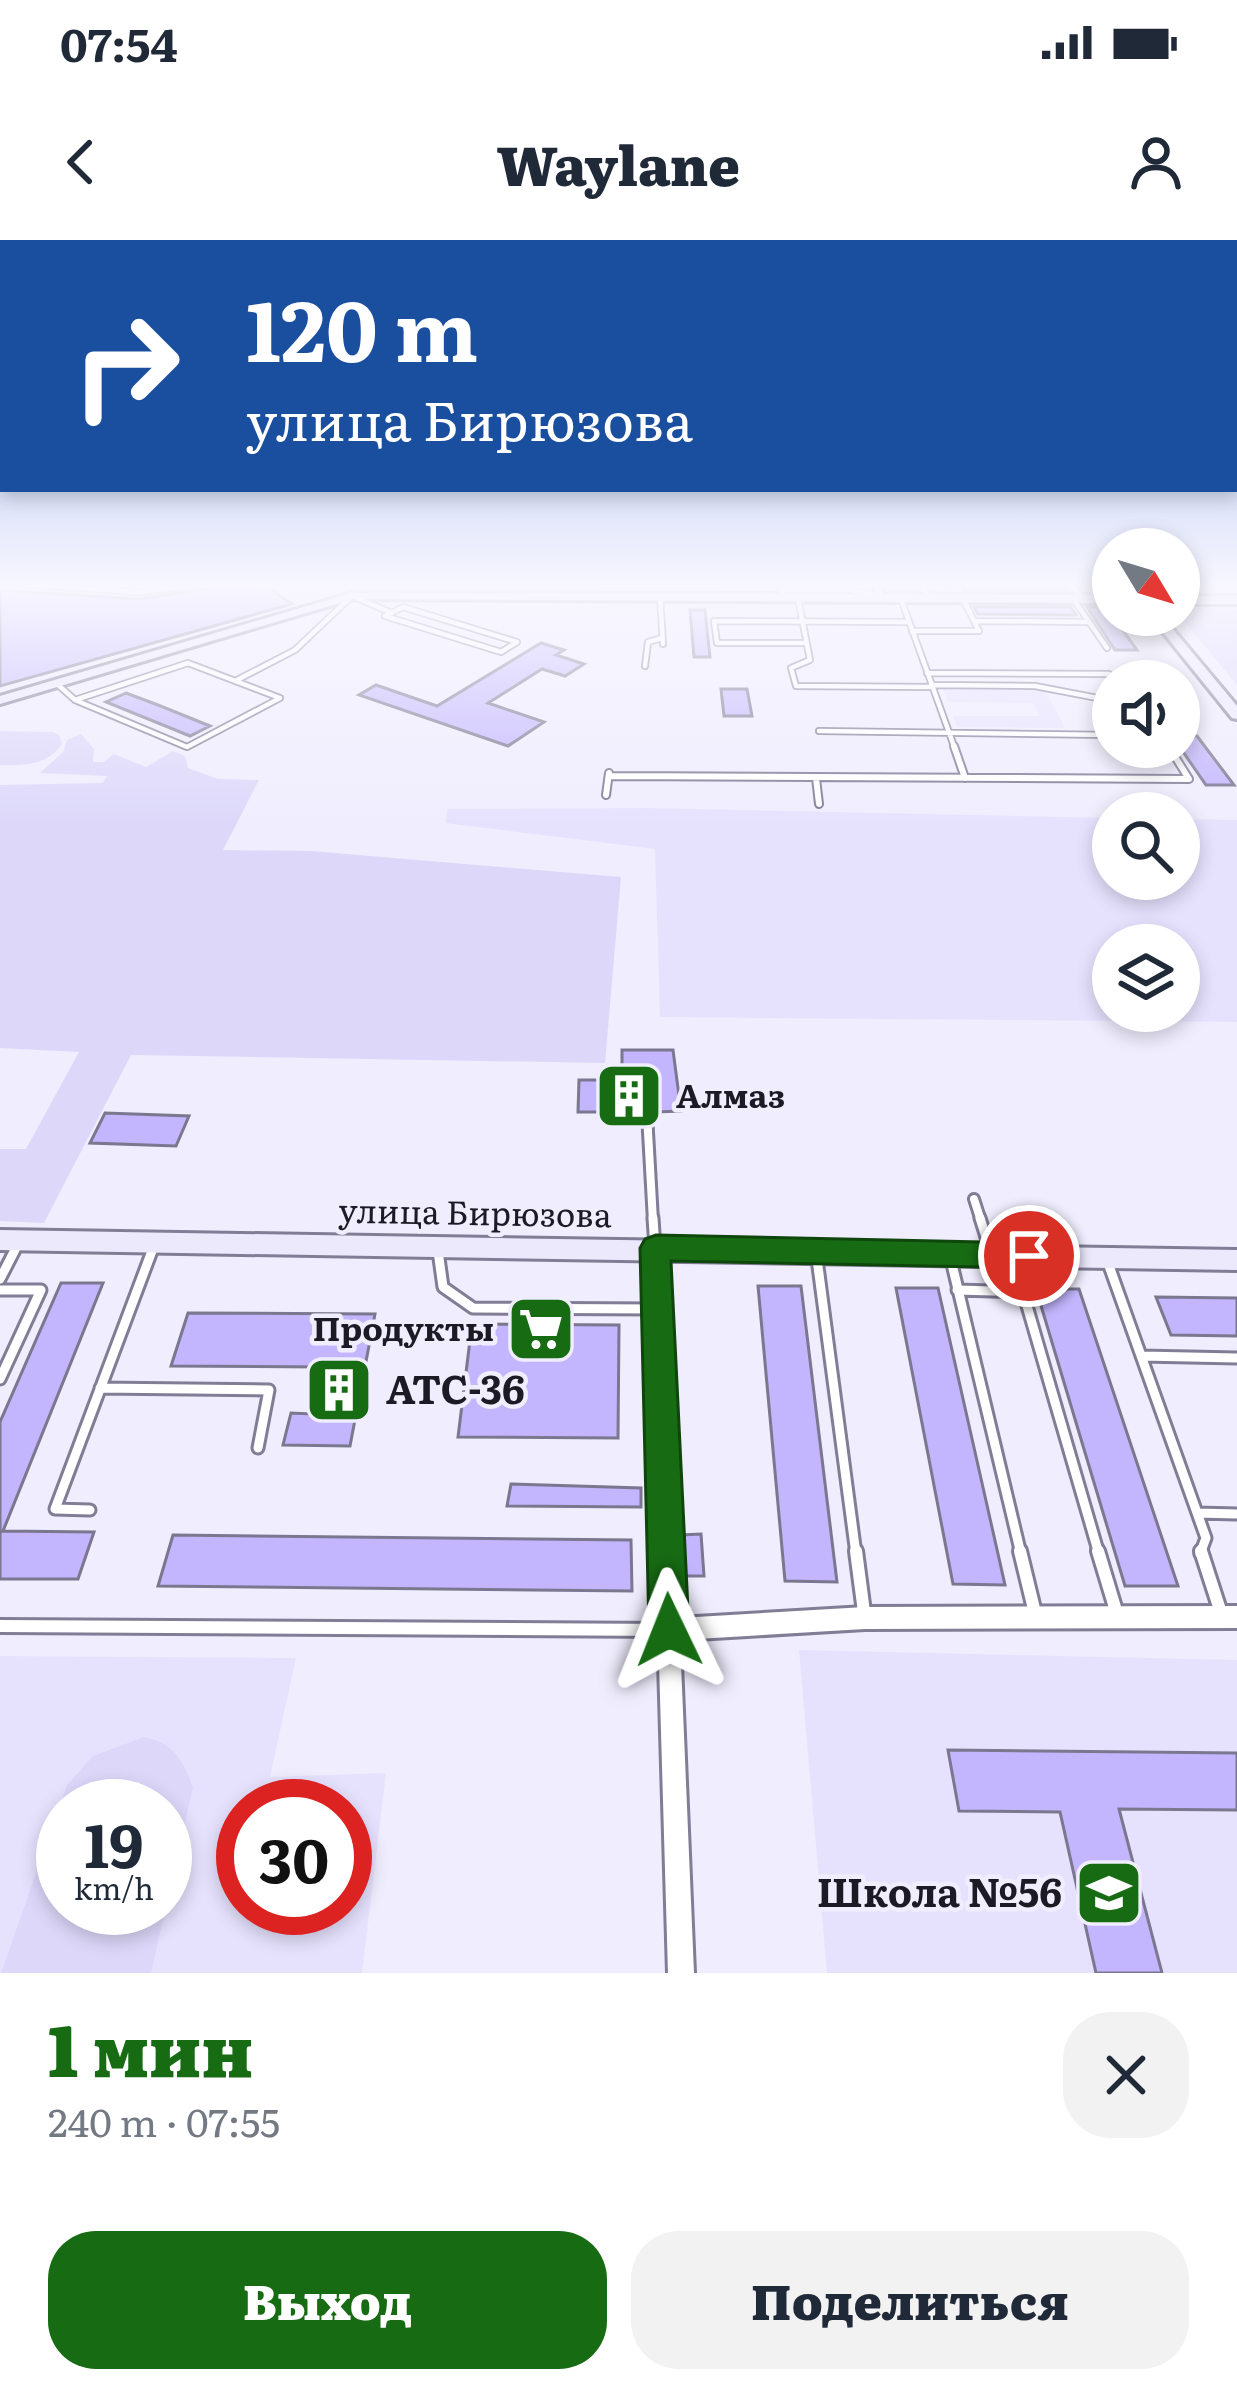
<!DOCTYPE html>
<html lang="ru">
<meta charset="utf-8">
<style>
:root{--surface:#fff;--page:#f2f2f3;--text:#1f2937;--muted:#747a83;--accent:#176c13}
body{margin:0;font-family:Literata,serif;background:var(--page);color:var(--text);height:100vh;display:flex;flex-direction:column;font-size:45px;white-space:nowrap}
*{box-sizing:border-box;margin:0}
p{font-size:39px;color:var(--muted)}
.icon{flex:none;width:66px;height:66px;fill:none;stroke:currentColor;stroke-width:2;stroke-linecap:round;stroke-linejoin:round}
.map{position:relative;height:1733px;overflow:hidden}
.panel{display:flex;flex-direction:column;background:var(--surface);flex:1}
.panel>*{flex:none}
.hud{position:absolute;left:0px;top:0px;width:1239px;height:252px;box-shadow:0 6px 18px #0003;background:#1a4fa0;color:#fff;overflow:hidden}
.needle{width:78px;rotate:128deg}
.buttons{position:absolute;left:1092px;top:288px;display:grid;gap:24px}
.buttons a{display:grid;place-items:center;width:108px;height:108px;border-radius:50%;background:var(--surface);box-shadow:0 6px 18px #0003;font-size:60px}
.speed{position:absolute;left:36px;top:1539px;display:flex;gap:24px;font-size:60px;font-weight:700;text-align:center}
.speed>*{display:grid;place-content:center;width:156px;height:156px;border-radius:50%;background:var(--surface);box-shadow:0 6px 18px #0003;line-height:1}
.speed small{font-size:30px;font-weight:400}
.speed .limit{border:18px solid #d22;background:#fff;color:#111}
.pin{position:absolute;display:grid;place-items:center;width:102px;height:102px;color:#fff;margin:-51px;border:6px solid #fff;border-radius:50%;box-shadow:0 3px 12px #0007}
.me{position:absolute;width:132px;margin:-66px;rotate:358deg;stroke-linejoin:round;filter:drop-shadow(0 0 9px #0008)}
.turn{display:flex;align-items:center;gap:42px;height:252px;padding:0 48px;font-size:54px}
.turn .icon{width:156px;height:156px;stroke-width:2.5}
.turn b{display:block;font-size:84px;line-height:102px}
.round{display:grid;place-items:center;flex:none;width:126px;height:126px;border-radius:48px;background:var(--page)}
.head{display:flex;align-items:center;justify-content:space-between;height:204px;padding:0 48px}
h1{font-size:72px;font-weight:800;line-height:90px;color:var(--accent)}
.primary-button{display:flex;gap:24px;margin-top:auto;padding:24px 48px}
.primary-button a{flex:1;height:138px;border-radius:48px;background:var(--accent);color:#fff;font-size:48px;font-weight:800;line-height:138px;text-align:center}
.primary-button a+a{background:var(--page);color:var(--text)}
.status{display:flex;justify-content:space-between;align-items:center;height:84px;padding:0 60px;background:var(--surface);direction:ltr}
.status svg{height:33px;fill:currentColor}
header{display:flex;justify-content:space-between;align-items:center;height:156px;padding:0 48px;background:var(--surface);font-size:54px;font-weight:800}
.map>svg:first-child{display:block}
.built{fill:#e6e2fe;fill-rule:evenodd}
.green{fill:#ddd8fa;fill-rule:evenodd}
.building{fill:#c3b6fe;stroke:#7a778f;stroke-width:3}
.lines{fill:none;stroke-linecap:round;stroke-linejoin:round}
.lane-far4-casing{stroke:#807d95;stroke-width:8}
.lane-far3-casing{stroke:#807d95;stroke-width:10}
.lane-far2-casing{stroke:#807d95;stroke-width:14}
.lane-far1-casing{stroke:#807d95;stroke-width:15}
.lane-casing{stroke:#807d95;stroke-width:18}
.street-casing{stroke:#807d95;stroke-width:6}
.secondary-casing{stroke:#807d95;stroke-width:6}
.lane-far4{stroke:#fff;stroke-width:4.5}
.lane-far3{stroke:#fff;stroke-width:6}
.lane-far2{stroke:#fff;stroke-width:8}
.lane-far1{stroke:#fff;stroke-width:9}
.lane{stroke:#fff;stroke-width:12}
.street{fill:#fff;fill-rule:evenodd}
.secondary{fill:#ede9fd;fill-rule:evenodd}
.route{fill:#176c13;stroke:#0f460c;stroke-width:3}
.labels{text-anchor:middle;stroke-width:9;stroke-linejoin:round;paint-order:stroke}
.poi-label{font-size:33px;font-weight:bold;fill:#1c1a24;stroke:#f0edfe;text-anchor:start}
.street-label{font-size:33px;fill:#1c1a24;stroke:#f0edfe}
.near-poi-label{font-size:39px;font-weight:bold;fill:#1c1a24;stroke:#f0edfe;text-anchor:start}
</style>
<div class="status"><b>07:54</b><svg viewBox="0 0 49 12"><path d="M0 12V9h3v3zM5 12V6h3v6zM10 12V3h3v9zM15 12V0h3v12zM26 1h20v11H26zM47 4h2v5h-2z"/></svg></div>
<header><svg class="icon" aria-label="back" viewBox="0 0 24 24"><path d="M15 5l-7 7 7 7"/></svg>Waylane<svg class="icon" aria-label="person" viewBox="0 0 24 24"><circle cx="12" cy="8" r="4"/><path d="M4 21q1-7 8-7t8 7"/></svg></header>
<div class="map">
<svg width="1237" height="1733" viewBox="0 0 1237 1733">
<rect width="100%" height="100%" fill="#f0edfe"/>
<path class="built" d="M943,449L1045,450L1065,488L957,487L953,476H1040L1033,463L949,462Z
M645,568L1113,578V639H1179V579L1237,580V782L660,777L655,609L446,583L447,569ZM1113,705H1179V771H1113Z
M799,1410L1237,1420V1733H827Z
M0,1416L296,1418L270,1537L386,1533L362,1733H0ZM63,1566H165V1668H63ZM243,1566H345V1668H243Z"/>
<path class="green" d="M400,343H715L716,350H420Z
M1179,367L1237,369V445L1179,375Z
M0,491L53,492L59,495L62,504C48,525 24,526 0,525Z
M81,494L94,509L93,522H104L114,514L146,527L173,511L185,516L188,528L218,539L259,540L223,610L311,611L621,637L605,823L131,815L44,983L0,981V909H26L79,812L0,808V545L103,543L107,536L40,533L63,512L67,500Z
M144,1497C174,1503 182,1519 193,1547L151,1733H1L67,1545L93,1516ZM165,1566V1668H63V1566Z"/>
<path class="building" d="M960,343H1063L1067,350H964Z
M265,345L292,364L0,446V350L138,359L225,346Z
M974,367H1071L1076,375L978,374Z
M1087,367H1106L1137,410H1115Z
M690,370H705L710,417H694Z
M541,403L564,410L556,415L584,424L565,436L542,429L488,463L544,482L508,506L359,455L376,445L437,466Z
M721,449H747L752,476H724Z
M126,453L158,465L210,486L190,496L106,462Z
M1179,496H1197L1234,545H1206L1179,506Z
M622,810H673L681,871L655,872L648,866L639,872H578L579,840H622Z
M105,873L189,876L176,906L90,903Z
M61,1043H103L3,1291L94,1292L78,1339H0V1182Z
M758,1046H801L837,1342L785,1341Z
M896,1048H938L1005,1345L953,1344Z
M1036,1049H1079L1178,1346H1125Z
M1156,1057L1237,1058V1096L1171,1095Z
M188,1073L375,1074L350,1206L283,1205L291,1173L312,1174L322,1127L171,1126Z
M472,1084L619,1085L618,1198L458,1197Z
M511,1244L641,1248V1267L507,1266Z
M701,1294L704,1336H682L680,1295Z
M173,1295L631,1300L632,1351L158,1346Z
M948,1510L1237,1513V1570L1119,1569L1162,1733H1096L1060,1572L959,1571Z"/>
<g class="lines">
<defs>
<path id="lane-far4" d="M0,343L138,352L219,343
M922,343L928,359
M1070,343L1083,360
M660,356L663,404
M784,358L781,350L846,349L880,356
M798,358L810,420L791,428L796,446L932,447
M901,359L955,509
M1074,360L1107,408
M403,367L517,402L501,412L385,376Z
M974,381L1089,382
M912,391H979L963,359
M806,403H717L714,381L909,382
M188,423L280,458L187,507L75,460Z
M645,426L648,402L662,398
M927,433L1109,434L1113,441
M235,441L295,410L352,356L392,373
M56,443L75,460
M931,445L1035,446L1113,461
M819,491L1113,495"/>
<path id="lane-far3" d="M954,506L965,538
M609,536L1189,539L1169,507
M816,538L819,564
M606,555L609,533"/>
<path id="lane-far2" d="M647,874L653,981
M974,959L981,981"/>
<path id="lane-far1" d="M653,978L655,1008
M980,978L991,1013
M438,1011L443,1047L473,1068L656,1069
M817,1019L856,1314
M951,1020L1021,1314
M1108,1023L1206,1298L1200,1314
M0,1039L19,1002
M0,1050H41L0,1139
M957,1050L1023,1052L1099,1314
M1141,1116L1237,1118
M100,1148L269,1150L258,1208
M90,1270L55,1269L155,1003
M1197,1273L1237,1274"/>
<path id="lane" d="M856,1311L864,1372
M1020,1311L1035,1373
M1098,1311L1117,1374
M1201,1311L1222,1376
M0,1386L668,1390"/>
<path id="street" d="M872,343H880L885,361H879Z
M655,1001L661,1003L663,1008L679,1378L865,1367L1237,1366V1388L865,1389L680,1400L694,1733H668L647,1008L649,1003Z"/>
<path id="secondary" d="M352,353L1113,355V363L353,359L0,464V456Z
M1179,356H1237V364H1179Z
M1149,375H1161L1237,466V479L1232,478Z
M0,990L1237,1010V1030L0,1010Z"/>
</defs>
<use href="#lane-far4" class="lane-far4-casing"/>
<use href="#lane-far3" class="lane-far3-casing"/>
<use href="#lane-far2" class="lane-far2-casing"/>
<use href="#lane-far1" class="lane-far1-casing"/>
<use href="#lane" class="lane-casing"/>
<use href="#street" class="street-casing"/>
<use href="#secondary" class="secondary-casing"/>
<use href="#lane-far4" class="lane-far4"/>
<use href="#lane-far3" class="lane-far3"/>
<use href="#lane-far2" class="lane-far2"/>
<use href="#lane-far1" class="lane-far1"/>
<use href="#lane" class="lane"/>
<use href="#street" class="street"/>
<use href="#secondary" class="secondary"/>
</g>
<linearGradient id="sky" x2="0" y2="1"><stop stop-color="#8ca6e8"/><stop offset="0.59" stop-color="#f8f7ff"/><stop offset="1" stop-color="#f8f7ff" stop-opacity="0"/></linearGradient>
<rect width="1237" height="586" fill="url(#sky)"/>
<path class="route" d="M656,995L1029,1003L1040,1006L1045,1016L1040,1025L1029,1028L671,1021L689,1390L683,1404L669,1410L655,1404L649,1390L640,1008L645,999Z"/>
<defs>
<symbol id="building-square" viewBox="-11 -11 22 22"><rect x="-9" y="-9" width="18" height="18" rx="4" fill="#176c13" stroke="#f0edfe"/><path d="M-4-6H4V6H1V3H-1V6H-4ZM-2.5-4.3h1.7v1.8h-1.7ZM.8-4.3h1.7v1.8H.8ZM-2.5-1h1.7V.8h-1.7ZM.8-1h1.7V.8H.8Z" fill="#fff"/></symbol>
<symbol id="supermarket-square" viewBox="-11 -11 22 22"><rect x="-9" y="-9" width="18" height="18" rx="4" fill="#176c13" stroke="#f0edfe"/><path d="M-6-5.5h2.5l.6 2H6L4.5 2H-2.5L-4.4-4H-6ZM-1.5 3.2a1.3 1.3 0 1 0 .1 0ZM3 3.2a1.3 1.3 0 1 0 .1 0Z" fill="#fff"/></symbol>
<symbol id="school-square" viewBox="-11 -11 22 22"><rect x="-9" y="-9" width="18" height="18" rx="4" fill="#176c13" stroke="#f0edfe"/><path d="M0-5L7-2L0 1L-7-2ZM-4 1L0 2.5L4 1V4Q0 6-4 4Z" fill="#fff"/></symbol>
</defs>
<g fill-rule="evenodd">
<use href="#building-square" x="591" y="818" width="76" height="76"/>
<use href="#supermarket-square" x="503" y="1051" width="76" height="76"/>
<use href="#building-square" x="301" y="1112" width="76" height="76"/>
<use href="#school-square" x="1071" y="1615" width="76" height="76"/>
</g>
<g class="labels">
<g class="poi-label">
<text x="676" y="868">Алмаз</text>
<text x="494" y="1101" text-anchor="end">Продукты</text>
</g>
<g class="street-label">
<text transform="translate(475 973) rotate(1)" y="12">улица Бирюзова</text>
</g>
<g class="near-poi-label">
<text x="386" y="1164">АТС-36</text>
<text x="1062" y="1667" text-anchor="end">Школа №56</text>
</g>
</g>
</svg>
<div class="buttons">
<a><svg class="needle" viewBox="-14 -14 28 28"><path d="M0-13l5 13h-10z" fill="#e53935"/><path d="M0 13l5-13h-10z" fill="#747a83"/></svg></a>
<a><svg class="icon" aria-label="sound" viewBox="0 0 24 24"><path d="M4 9h4l5-4v14l-5-4H4zM17 9q2 3 0 6"/></svg></a>
<a><svg class="icon" aria-label="search" viewBox="0 0 24 24"><circle cx="10" cy="10" r="6"/><path d="M15 15l6 6"/></svg></a>
<a><svg class="icon" aria-label="layers" viewBox="0 0 24 24"><path d="M12 4l9 5-9 5-9-5zM3 14l9 5 9-5"/></svg></a>
</div>
<div class="speed"><div>19<small>km/h</small></div><div class="limit">30</div></div>
<div class="pin" style="left:1029px;top:1016px;background:#d93025"><svg class="icon" aria-label="arrive" viewBox="0 0 24 24"><path d="M6 21V4h12l-3 4 3 4H6"/></svg></div>
<svg class="me" style="left:669px;top:1390px" viewBox="-20 -20 40 40"><path d="M0-17L14 15 0 8-14 15z" fill="#176c13" stroke="#fff" stroke-width="4"/></svg>
<div class="hud">
<div class="turn"><svg class="icon" aria-label="right" viewBox="0 0 24 24"><path d="M7 20v-9h11M14 6l5 5-5 5"/></svg><div><b>120 m</b>улица Бирюзова</div></div>
</div>
</div>
<section class="panel">
<div class="head"><div><h1>1 мин</h1><p>240 m · 07:55</p></div><a class="round"><svg class="icon" aria-label="close" viewBox="0 0 24 24"><path d="M6 6l12 12M18 6L6 18"/></svg></a></div>
<div class="primary-button"><a>Выход</a><a>Поделиться</a></div>
</section>
